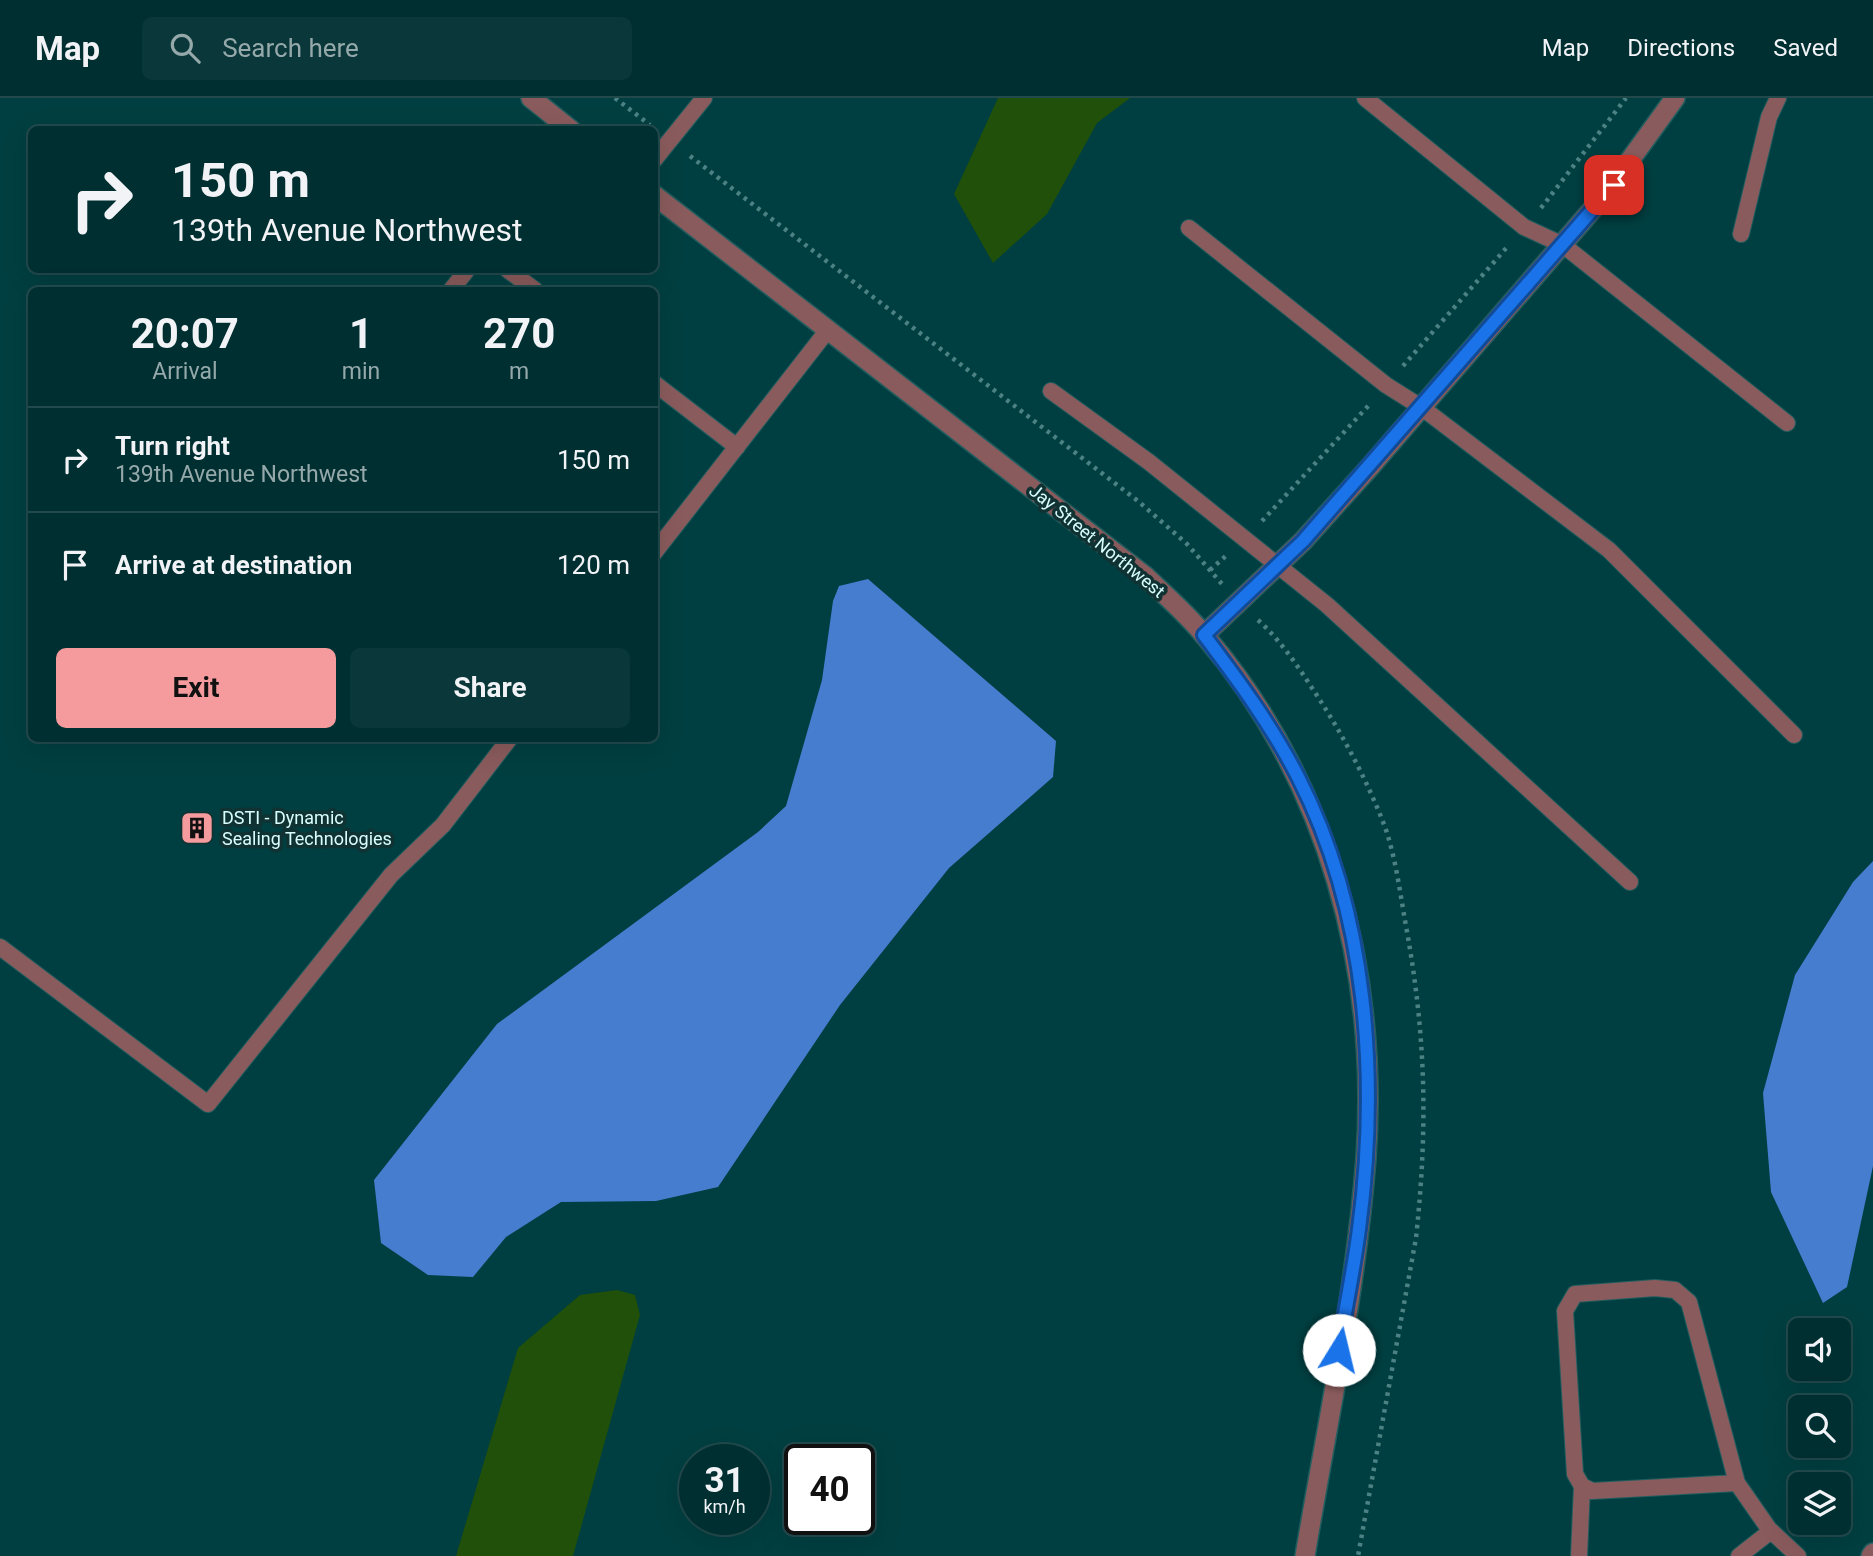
<!DOCTYPE html>
<style>
:root{--surface:#002f31;--page:#0a3739;--text:#f1f3f6;--muted:#95a9ab;--line:#224a4d;--accent:#f59b9d}
body{margin:0;font-family:Roboto,sans-serif;background:var(--page);color:var(--text);height:100vh;display:flex;flex-direction:column;font-size:26px;white-space:nowrap}
*{box-sizing:border-box;margin:0}
p{font-size:23px;color:var(--muted)}
.icon{flex:none;width:38px;height:38px;fill:none;stroke:currentColor;stroke-width:2;stroke-linecap:round;stroke-linejoin:round}
.map{position:relative;flex:1;overflow:hidden}
.drawer{position:absolute;left:28px;top:189px;width:630px;height:455px;display:flex;flex-direction:column;background:var(--surface);border-radius:10px;box-shadow:0 7px 28px #0002,0 0 0 2px var(--line)}
.drawer>*{flex:none}
.guide{position:absolute;left:28px;top:28px;width:630px;height:147px;border-radius:10px;box-shadow:0 7px 28px #0002,0 0 0 2px var(--line);background:#002f31;color:var(--text);overflow:hidden}
.controls{position:absolute;left:1788px;top:1220px;display:grid;gap:14px}
.controls a{display:grid;place-items:center;width:63px;height:63px;border-radius:10px;background:var(--surface);box-shadow:0 7px 28px #0002,0 0 0 2px var(--line);font-size:35px}
.speed{position:absolute;left:679px;top:1346px;display:flex;gap:14px;font-size:35px;font-weight:700;text-align:center}
.speed>*{display:grid;place-content:center;width:91px;height:91px;border-radius:50%;background:var(--surface);box-shadow:0 7px 28px #0002,0 0 0 2px var(--line);line-height:1}
.speed small{font-size:18px;font-weight:400}
.speed .limit{border:4px solid #111;border-radius:10px;background:#fff;color:#111}
.pin{position:absolute;display:grid;place-items:center;width:60px;height:60px;color:#fff;margin:-30px;border-radius:14px;box-shadow:0 4px 10px #0006}
.me{position:absolute;width:77px;margin:-38px;rotate:9deg;stroke-linejoin:round;filter:drop-shadow(0 0 5px #0008)}
.turn{display:flex;align-items:center;gap:24px;height:147px;padding:0 28px;font-size:32px}
.turn .icon{width:91px;height:91px;stroke-width:2.5}
.turn b{display:block;font-size:49px;line-height:60px}
.eta{display:flex;justify-content:space-evenly;align-items:center;height:119px;text-align:center}
.eta b{font-size:42px;font-weight:700;line-height:49px}
.button{display:flex;gap:14px;margin-top:auto;padding:14px 28px}
.button a{flex:1;height:80px;border-radius:10px;background:var(--accent);color:#111;font-size:28px;font-weight:700;line-height:80px;text-align:center}
.button a+a{background:var(--page);color:var(--text)}
ul{padding:0;list-style:none}
li{display:flex;align-items:center;gap:21px;height:105px;padding:0 28px;border-top:2px solid var(--line)}
li div{flex:1}
li b{display:block;font-size:26px}
li em{font-style:normal}
header{display:flex;align-items:center;gap:42px;box-sizing:border-box;height:98px;padding:0 35px;background:var(--surface);border-bottom:2px solid var(--line)}
header strong{font-size:33px}
nav{display:flex;gap:38px;margin-inline-start:auto;font-size:24px}
.search{width:490px;height:63px;background:var(--page);display:flex;align-items:center;gap:18px;box-sizing:border-box;padding:0 24px;border-radius:10px;color:var(--muted);font-size:26px}
.map>svg:first-child{display:block}
.green{fill:#205009}
.water{fill:#467dcf}
.lines{fill:none;stroke-linecap:round;stroke-linejoin:round}
.service-casing{stroke:#225d5f;stroke-width:18}
.minor-casing{stroke:#225d5f;stroke-width:22}
.tertiary-casing{stroke:#225d5f;stroke-width:22}
.path{stroke:#4c8284;stroke-width:4.5;stroke-dasharray:3.5 5;stroke-linecap:butt}
.service{stroke:#8a5b5c;stroke-width:16}
.minor{stroke:#8a5b5c;stroke-width:19}
.tertiary{stroke:#8a5b5c;stroke-width:19}
.route-casing{stroke:#114b97;stroke-width:18}
.route{stroke:#1a73e8;stroke-width:12}
.labels{text-anchor:middle;stroke-width:7;stroke-linejoin:round;paint-order:stroke}
.street-label{font-size:18px;fill:#d7fdfe;stroke:#103233}
.poi-label{font-size:18px;fill:#d7fdfe;stroke:#103233;text-anchor:start}
</style>
<header>
<strong>Map</strong>
<div class="search"><svg class="icon" aria-label="search" viewBox="0 0 24 24"><circle cx="10" cy="10" r="6"/><path d="M15 15l6 6"/></svg>Search here</div>
<nav><a>Map</a><a>Directions</a><a>Saved</a></nav>
</header>
<div class="map">
<svg width="1873" height="1458" viewBox="0 0 1873 1458">
<rect width="100%" height="100%" fill="#003f41"/>
<path class="green" d="M998,0H1130L1097,25L1047,116L993,165L954,96Z
M617,1192L635,1197L640,1217L573,1458H456L518,1250L580,1197Z"/>
<path class="water" d="M868,481L1056,643L1053,679L949,770L840,907L718,1089L656,1103L561,1104L506,1139L473,1179L428,1177L381,1145L374,1082L497,926L758,734L786,708L822,582L833,503L839,488Z
M1873,763V1068L1847,1189L1823,1205L1771,1094L1763,995L1795,877L1853,784Z"/>
<g class="lines">
<defs>
<path id="service" d="M1365,0L1524,129L1563,147L1787,325
M654,62L704,0
M1189,130L1386,287L1421,309L1609,452L1794,637
M1741,136L1769,19L1778,0
M508,172L535,192
M451,192L467,172
M654,285L737,349
M1051,293L1149,364L1327,507L1630,784
M654,455L827,233
M0,849L208,1006L391,777L443,727L510,640
M1737,1385L1592,1393L1582,1388L1575,1376L1565,1213L1575,1196L1655,1190L1675,1192L1689,1204L1737,1385L1769,1431L1798,1458
M1579,1458L1582,1388
M1739,1458L1771,1433"/>
<path id="minor" d="M1204,537L1303,443L1369,370L1604,98L1675,0
M1871,1458L1873,1455"/>
<path id="tertiary" d="M531,0L571,32
M654,97L1145,478C1165,497 1187,516 1205,538C1328,682 1379,872 1366,1060C1356,1193 1327,1326 1305,1458"/>
</defs>
<use href="#service" class="service-casing"/>
<use href="#minor" class="minor-casing"/>
<use href="#tertiary" class="tertiary-casing"/>
<path class="path" d="M615,0L650,27
M690,58L1138,403L1187,446L1222,486
M1541,110L1626,0
M1403,268L1508,148
M1262,423L1370,306
M1210,472L1228,456
M1258,522C1281,543 1297,567 1314,593C1342,635 1367,682 1385,729C1396,761 1400,795 1406,828C1426,938 1428,1028 1416,1140L1358,1458"/>
<use href="#service" class="service"/>
<use href="#minor" class="minor"/>
<use href="#tertiary" class="tertiary"/>
</g>
<g class="lines">
<defs>
<path id="route" d="M1339,1252C1345,1211 1354,1171 1359,1131C1379,982 1368,815 1298,679C1272,628 1238,582 1204,537L1303,443L1614,87"/>
</defs>
<use href="#route" class="route-casing"/>
<use href="#route" class="route"/>
</g>
<defs>
<symbol id="building-square" viewBox="-11 -11 22 22"><rect x="-9" y="-9" width="18" height="18" rx="4" fill="#f59b9d" stroke="#103233"/><path d="M-4-6H4V6H1V3H-1V6H-4ZM-2.5-4.3h1.7v1.8h-1.7ZM.8-4.3h1.7v1.8H.8ZM-2.5-1h1.7V.8h-1.7ZM.8-1h1.7V.8H.8Z" fill="#111"/></symbol>
</defs>
<g fill-rule="evenodd">
<use href="#building-square" x="178" y="711" width="38" height="38"/>
</g>
<g class="labels">
<g class="street-label">
<text transform="translate(1097 443) rotate(39)" y="6">Jay Street Northwest</text>
</g>
<g class="poi-label">
<text x="222" y="726">DSTI - Dynamic<tspan x="222" dy="21">Sealing Technologies</tspan></text>
</g>
</g>
</svg>
<div class="controls">
<a><svg class="icon" aria-label="sound" viewBox="0 0 24 24"><path d="M4 9h4l5-4v14l-5-4H4zM17 9q2 3 0 6"/></svg></a>
<a><svg class="icon" aria-label="search" viewBox="0 0 24 24"><circle cx="10" cy="10" r="6"/><path d="M15 15l6 6"/></svg></a>
<a><svg class="icon" aria-label="layers" viewBox="0 0 24 24"><path d="M12 4l9 5-9 5-9-5zM3 14l9 5 9-5"/></svg></a>
</div>
<div class="speed"><div>31<small>km/h</small></div><div class="limit">40</div></div>
<div class="pin" style="left:1614px;top:87px;background:#d93025"><svg class="icon" aria-label="arrive" viewBox="0 0 24 24"><path d="M6 21V4h12l-3 4 3 4H6"/></svg></div>
<svg class="me" style="left:1339px;top:1252px" viewBox="-20 -20 40 40"><circle r="19" fill="#fff"/><path d="M0-13L10 11 0 6-10 11z" fill="#1a73e8"/></svg>
<div class="guide">
<div class="turn"><svg class="icon" aria-label="right" viewBox="0 0 24 24"><path d="M7 20v-9h11M14 6l5 5-5 5"/></svg><div><b>150 m</b>139th Avenue Northwest</div></div>
</div>
<section class="drawer">
<div class="eta">
<div><b>20:07</b><p>Arrival</p></div>
<div><b>1</b><p>min</p></div>
<div><b>270</b><p>m</p></div>
</div>
<ul>
<li><svg class="icon" aria-label="right" viewBox="0 0 24 24"><path d="M7 20v-9h11M14 6l5 5-5 5"/></svg><div><b>Turn right</b><p>139th Avenue Northwest</p></div><em>150 m</em></li>
<li><svg class="icon" aria-label="arrive" viewBox="0 0 24 24"><path d="M6 21V4h12l-3 4 3 4H6"/></svg><div><b>Arrive at destination</b></div><em>120 m</em></li>
</ul>
<div class="button"><a>Exit</a><a>Share</a></div>
</section>
</div>
